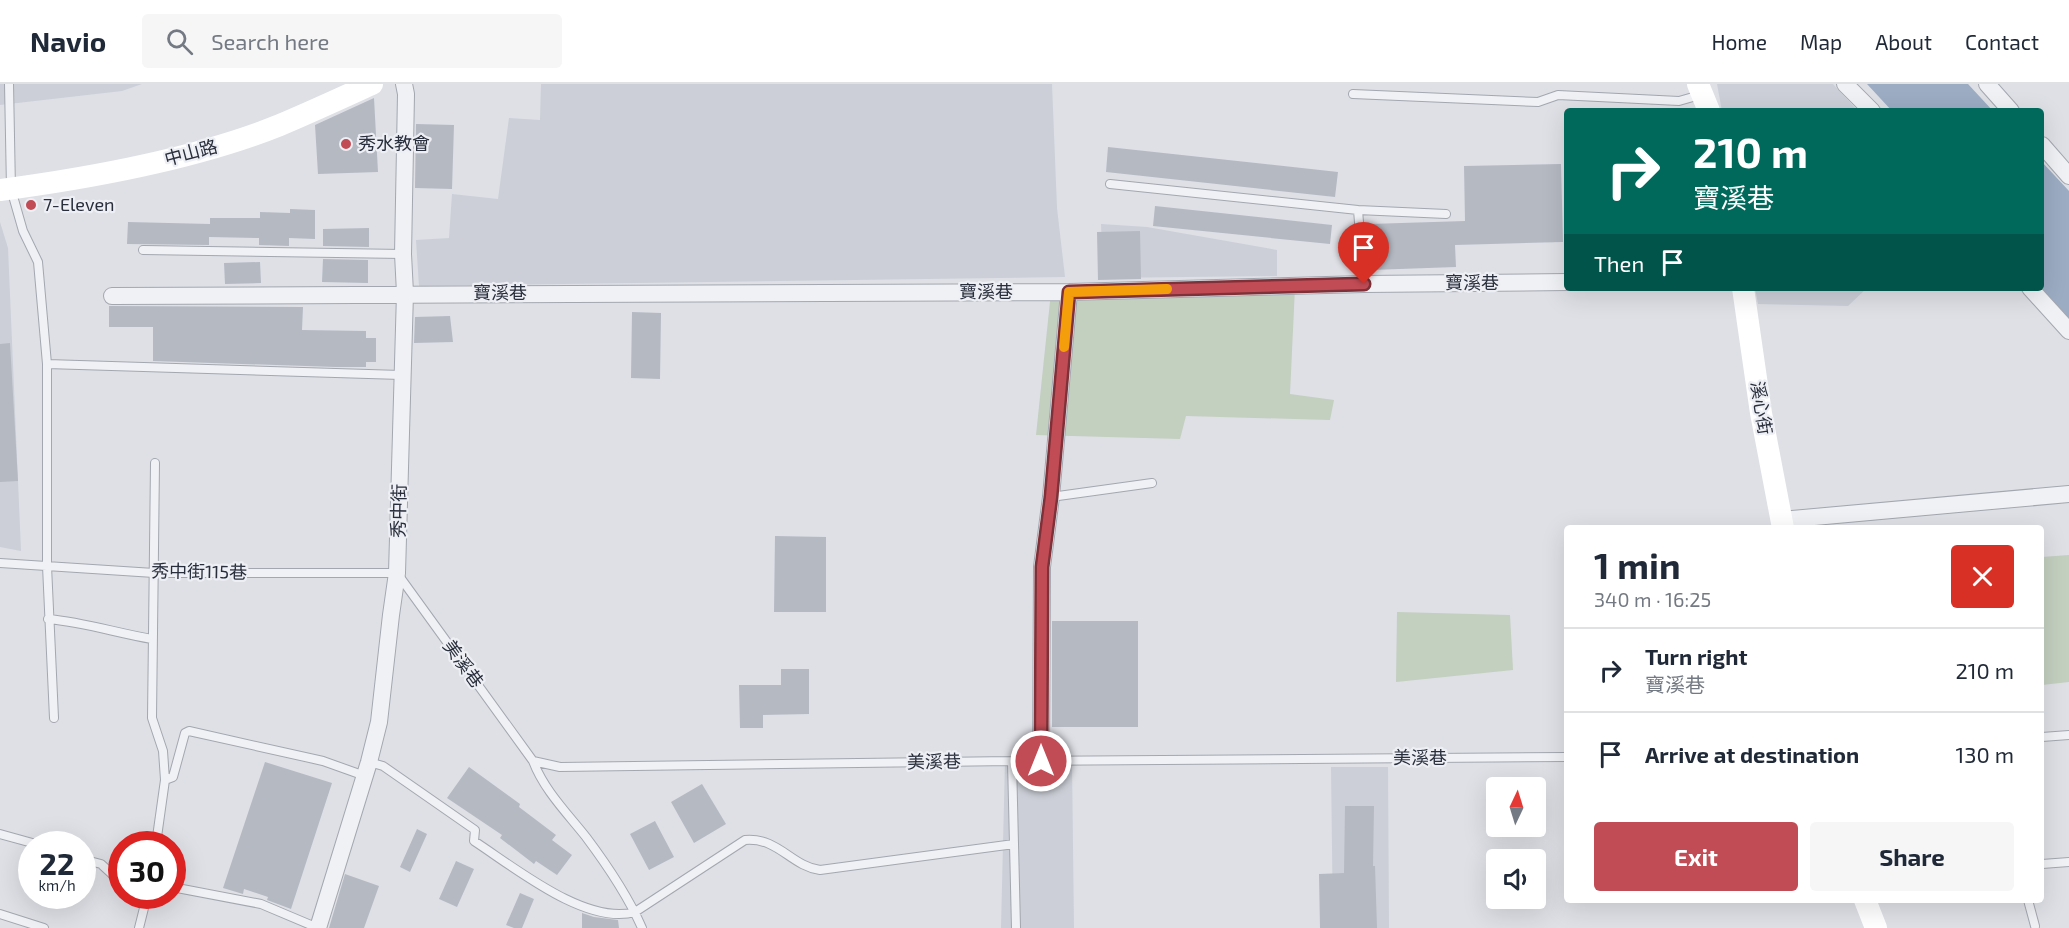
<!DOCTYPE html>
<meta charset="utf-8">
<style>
:root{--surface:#fff;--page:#f6f6f7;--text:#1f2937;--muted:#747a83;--line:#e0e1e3;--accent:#c24c56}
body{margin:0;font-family:"Exo 2","Noto Sans TC",sans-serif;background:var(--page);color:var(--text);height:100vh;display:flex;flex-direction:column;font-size:22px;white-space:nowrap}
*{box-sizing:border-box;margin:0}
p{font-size:20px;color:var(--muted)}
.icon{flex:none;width:33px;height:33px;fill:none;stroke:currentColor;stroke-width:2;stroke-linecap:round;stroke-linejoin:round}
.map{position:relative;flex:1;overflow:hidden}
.side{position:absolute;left:1564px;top:441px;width:480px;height:378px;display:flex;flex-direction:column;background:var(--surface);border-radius:6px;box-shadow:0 6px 24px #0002}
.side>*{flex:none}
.banner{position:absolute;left:1564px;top:24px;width:480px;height:183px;border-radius:6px;box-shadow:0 6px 24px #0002;background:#00695c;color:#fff;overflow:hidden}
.needle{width:39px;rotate:4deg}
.buttons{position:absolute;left:1486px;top:693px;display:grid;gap:12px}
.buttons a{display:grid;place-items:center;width:60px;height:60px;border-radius:6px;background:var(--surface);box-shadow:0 6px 24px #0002;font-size:30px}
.speed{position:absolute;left:18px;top:747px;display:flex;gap:12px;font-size:30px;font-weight:700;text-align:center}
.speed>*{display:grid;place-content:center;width:78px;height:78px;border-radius:50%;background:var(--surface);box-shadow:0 6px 24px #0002;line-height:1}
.speed small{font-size:15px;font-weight:400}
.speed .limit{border:9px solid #d22;background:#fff;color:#111}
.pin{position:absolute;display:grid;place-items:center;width:51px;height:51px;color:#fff;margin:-62px -26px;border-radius:50% 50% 50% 0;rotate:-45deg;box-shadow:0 0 6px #0007}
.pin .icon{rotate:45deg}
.me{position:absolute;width:66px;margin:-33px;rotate:0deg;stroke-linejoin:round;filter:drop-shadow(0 0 4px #0008)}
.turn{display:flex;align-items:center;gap:21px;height:126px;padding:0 30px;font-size:27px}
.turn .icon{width:78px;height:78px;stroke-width:2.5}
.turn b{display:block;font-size:42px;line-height:51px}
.then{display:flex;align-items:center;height:57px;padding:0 30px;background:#0003;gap:12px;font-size:22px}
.round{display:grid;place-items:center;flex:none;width:63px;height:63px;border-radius:6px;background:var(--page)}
.head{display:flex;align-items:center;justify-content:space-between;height:102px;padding:0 30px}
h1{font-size:36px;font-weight:700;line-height:45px}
.primary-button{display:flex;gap:12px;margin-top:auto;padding:12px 30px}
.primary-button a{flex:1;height:69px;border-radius:6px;background:var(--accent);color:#fff;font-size:24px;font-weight:700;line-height:69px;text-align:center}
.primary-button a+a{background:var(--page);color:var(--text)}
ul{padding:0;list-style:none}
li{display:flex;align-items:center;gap:18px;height:84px;padding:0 30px;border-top:2px solid var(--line)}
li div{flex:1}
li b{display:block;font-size:22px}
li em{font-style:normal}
header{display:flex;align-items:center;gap:36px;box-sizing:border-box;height:84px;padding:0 30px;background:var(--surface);border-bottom:2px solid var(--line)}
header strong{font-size:28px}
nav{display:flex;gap:33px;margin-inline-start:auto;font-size:21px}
.search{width:420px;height:54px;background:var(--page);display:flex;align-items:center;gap:15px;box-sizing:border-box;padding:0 21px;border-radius:6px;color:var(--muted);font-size:22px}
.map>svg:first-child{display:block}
.built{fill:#cccfd7}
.green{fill:#c3cfbf}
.water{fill:#9bacc3}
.building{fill:#b5b9c2}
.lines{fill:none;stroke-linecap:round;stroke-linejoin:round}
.lane-casing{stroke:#a4a7af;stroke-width:10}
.street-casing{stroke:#a4a7af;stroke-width:18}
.lane{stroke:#f0f1f5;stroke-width:8}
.street{stroke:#f0f1f5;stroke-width:16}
.secondary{stroke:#fff;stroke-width:22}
.route-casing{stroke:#7e3138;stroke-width:15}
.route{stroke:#c24c56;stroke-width:10}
.slow{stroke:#f59e0b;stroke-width:10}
.poi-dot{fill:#c24c56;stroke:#edeff4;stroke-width:2}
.labels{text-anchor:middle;stroke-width:4.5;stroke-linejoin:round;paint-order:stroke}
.poi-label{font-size:18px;fill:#282e3b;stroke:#edeff4;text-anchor:start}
.street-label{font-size:18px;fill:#282e3b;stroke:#edeff4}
</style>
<header>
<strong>Navio</strong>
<div class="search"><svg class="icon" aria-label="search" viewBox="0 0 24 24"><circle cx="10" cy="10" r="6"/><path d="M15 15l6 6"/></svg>Search here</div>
<nav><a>Home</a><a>Map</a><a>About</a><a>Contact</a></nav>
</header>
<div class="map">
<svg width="2069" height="844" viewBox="0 0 2069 844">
<rect width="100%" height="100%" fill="#dee0e6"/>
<path class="built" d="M0,0H142L122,7L0,21Z
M541,0H1052L1057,124L1065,193L419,202L416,156L449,154L452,110L498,115L509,34L540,36Z
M1717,0H1833L1858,27H1722Z
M0,138L8,164L21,467L0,463Z
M1101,140L1147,143L1277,166V192L1103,194Z
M1755,204H1867L1848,222L1758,220Z
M1005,677L1072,679L1074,844H1001Z
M1331,683H1388L1389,844H1333Z"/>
<path class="green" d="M1295,203L1290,310L1334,316L1330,336L1186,332L1180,355L1036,351L1051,208Z
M2069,471V598L2042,601V473Z
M1397,528L1510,531L1513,586L1396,598Z"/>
<path class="water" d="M1867,0H1968L1993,27H1892Z
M2042,78L2069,107V238L2041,204Z"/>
<path class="building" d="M374,14L378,88L318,90L315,41Z
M416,40L454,41L452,105L415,104Z
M1108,63L1338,88L1335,113L1106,88Z
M1561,80L1563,158L1455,161L1456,183L1371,186L1370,140L1465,137L1464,82Z
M1155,122L1332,141L1330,160L1153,142Z
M290,125L315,126V155L289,154V162L259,161V154L209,153V161L127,160L128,138L210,140V134H260V128L290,129Z
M369,144V163L323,162V145Z
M1140,147L1141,195L1098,196L1097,148Z
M323,175L368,176V199L322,198Z
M260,178L261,199L225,200L224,179Z
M109,222L303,223L302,246L366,247V254H376V278H366V283H335L153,277V243H109Z
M632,228L661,229L660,295L631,294Z
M450,232L453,258L414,259L415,233Z
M10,259L18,397L0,398V260Z
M775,452L826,453V528H774Z
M1052,537H1138V643H1052Z
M781,585H809V630L763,631V644H740L739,601H781Z
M265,678L332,699L291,825L267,816L268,813L244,805L243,810L223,804Z
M469,683L520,720L519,723L556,751L552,756L572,771L557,791L536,777L534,780L500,754L502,751L447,714Z
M702,700L726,740L694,759L671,718Z
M1345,722H1374L1373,782H1375L1377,844H1320L1319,790L1344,789Z
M655,737L674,773L649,786L630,750Z
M417,745L427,750L410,788L400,783Z
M456,777L474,785L457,823L439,815Z
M345,790L379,802L364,844H329Z
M520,809L534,815L522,844H514L506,841Z
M582,829L594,833L618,836L619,844H582Z"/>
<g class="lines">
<defs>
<path id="lane" d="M9,0L11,105L23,147L38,178L47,280V482L54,634
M1353,10L1538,18L1558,11L1679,17L1700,11
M1110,100L1358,126L1446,130
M1358,126L1364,200
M143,166L403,170
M47,280L401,291
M155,379L152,634L163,667L165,696
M1051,413L1152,399
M0,479L154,489H397L533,677L560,683L1012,677L1568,673
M48,535C83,538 117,549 152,555
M2042,653L2069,651
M533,677C544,706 567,729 586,753C607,781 628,812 642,844
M1012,677L1014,760
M369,678L383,682L475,746L474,757C514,783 586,842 635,828L745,756C778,753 791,782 820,786L1014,760L1016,844
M0,750L36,760
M156,760L165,696L173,693L185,649L189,647L323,677L365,692
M82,775L101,780L113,791L122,793
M2042,780L2069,778
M172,803L261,820L318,844
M2028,816L2035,842
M0,830L44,844
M139,844L147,812"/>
<path id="street" d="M1845,0L1872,27
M1987,0L2011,27
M2042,61L2069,92
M2030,204L2069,247
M112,212L1069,208L1364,200L1568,198
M1781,436L2069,410
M1041,677L1042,483L1051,413L1069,208
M318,844L369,678L379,638L391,531L397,489L405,209L403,170L406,10L404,0"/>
</defs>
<use href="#lane" class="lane-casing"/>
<use href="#street" class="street-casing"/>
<use href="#lane" class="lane"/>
<use href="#street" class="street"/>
<path class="secondary" d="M1698,0L1709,27
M0,106C90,94 196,75 280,41C311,28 341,14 372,0
M1743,204L1761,329L1783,444
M1865,816L1876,844"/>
</g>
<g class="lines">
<defs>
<path id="route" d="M1041,677L1042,483L1051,413L1069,208L1364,200"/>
</defs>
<use href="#route" class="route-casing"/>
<use href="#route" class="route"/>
<path class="slow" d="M1064,263L1069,208L1167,205"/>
</g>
<g class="poi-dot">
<circle cx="346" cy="60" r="6"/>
<circle cx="31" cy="121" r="6"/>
</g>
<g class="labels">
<g class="poi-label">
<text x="358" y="66">秀水教會</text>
<text x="43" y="127">7-Eleven</text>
</g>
<g class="street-label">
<text transform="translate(191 69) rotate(-15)" y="6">中山路</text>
<text x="1472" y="205">寶溪巷</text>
<text x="986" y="214">寶溪巷</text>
<text x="500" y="215">寶溪巷</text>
<text transform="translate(1761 324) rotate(81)" y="6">溪心街</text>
<text transform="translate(399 427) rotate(-89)" y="6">秀中街</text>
<text transform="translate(199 488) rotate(1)" y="6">秀中街115巷</text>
<text transform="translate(463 580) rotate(54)" y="6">美溪巷</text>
<text x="1420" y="680">美溪巷</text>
<text transform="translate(934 678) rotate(-1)" y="6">美溪巷</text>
</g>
</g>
</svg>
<div class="buttons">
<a><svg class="needle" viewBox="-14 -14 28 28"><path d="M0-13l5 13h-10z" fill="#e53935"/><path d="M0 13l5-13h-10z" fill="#747a83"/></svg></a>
<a><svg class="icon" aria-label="sound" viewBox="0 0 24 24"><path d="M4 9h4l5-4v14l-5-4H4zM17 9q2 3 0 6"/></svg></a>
</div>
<div class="speed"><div>22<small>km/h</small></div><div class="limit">30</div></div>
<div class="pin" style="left:1364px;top:200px;background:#d93025"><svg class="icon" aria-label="arrive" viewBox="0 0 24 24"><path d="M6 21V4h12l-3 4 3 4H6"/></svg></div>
<svg class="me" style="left:1041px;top:677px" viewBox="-20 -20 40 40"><circle r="17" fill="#c24c56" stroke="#fff" stroke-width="3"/><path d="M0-11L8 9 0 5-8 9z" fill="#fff"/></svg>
<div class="banner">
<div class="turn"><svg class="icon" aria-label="right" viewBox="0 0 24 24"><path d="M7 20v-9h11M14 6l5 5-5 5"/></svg><div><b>210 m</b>寶溪巷</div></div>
<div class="then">Then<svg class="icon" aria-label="arrive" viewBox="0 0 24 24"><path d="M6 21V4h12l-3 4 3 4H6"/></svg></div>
</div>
<section class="side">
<div class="head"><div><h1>1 min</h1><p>340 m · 16:25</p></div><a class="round" style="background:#d93025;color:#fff"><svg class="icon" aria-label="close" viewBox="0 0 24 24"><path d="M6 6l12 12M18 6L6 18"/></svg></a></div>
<ul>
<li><svg class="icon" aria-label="right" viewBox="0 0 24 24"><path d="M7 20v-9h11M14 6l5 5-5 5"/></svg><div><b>Turn right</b><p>寶溪巷</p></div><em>210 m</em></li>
<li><svg class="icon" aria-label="arrive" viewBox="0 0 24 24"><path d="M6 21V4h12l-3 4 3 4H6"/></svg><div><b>Arrive at destination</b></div><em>130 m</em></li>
</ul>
<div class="primary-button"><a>Exit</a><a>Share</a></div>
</section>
</div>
